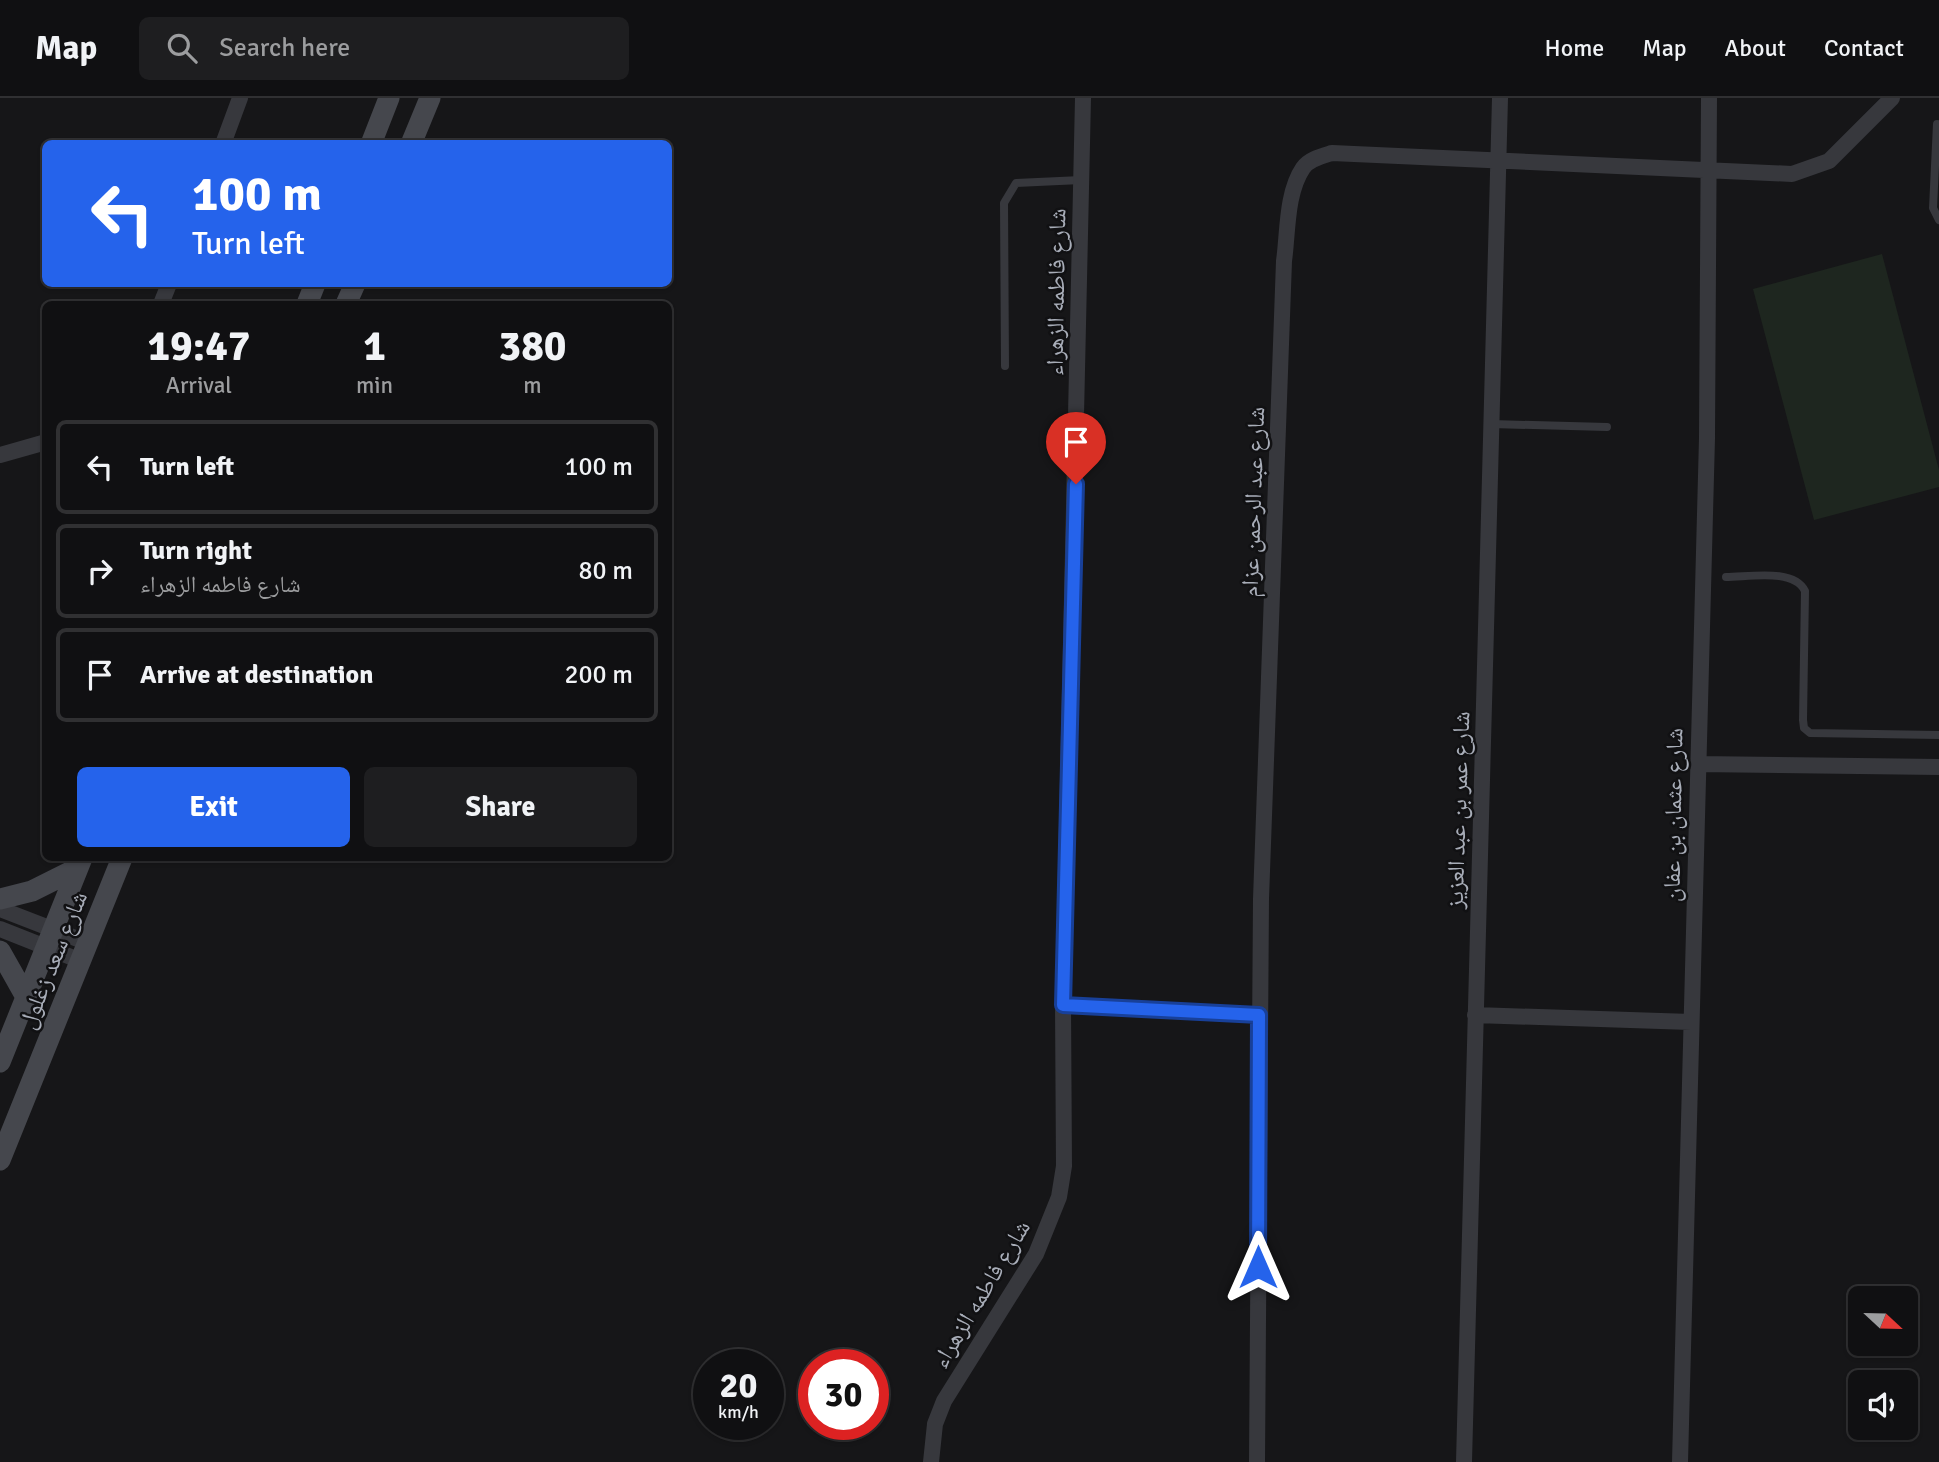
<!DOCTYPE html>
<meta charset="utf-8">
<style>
:root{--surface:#101012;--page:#1e1e20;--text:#f1f3f6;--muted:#9c9d9f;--line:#303032;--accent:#2563eb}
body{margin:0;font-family:Signika,"Noto Naskh Arabic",sans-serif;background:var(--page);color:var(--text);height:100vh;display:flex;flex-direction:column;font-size:26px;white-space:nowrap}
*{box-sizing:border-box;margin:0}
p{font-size:23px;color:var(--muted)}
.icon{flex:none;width:38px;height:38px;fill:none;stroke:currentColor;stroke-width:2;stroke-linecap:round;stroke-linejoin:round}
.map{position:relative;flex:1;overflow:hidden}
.details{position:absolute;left:42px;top:203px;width:630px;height:560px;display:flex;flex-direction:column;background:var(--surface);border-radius:10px;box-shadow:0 2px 5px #0004,0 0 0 2px var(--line)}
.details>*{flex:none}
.hud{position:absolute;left:42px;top:42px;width:630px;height:147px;border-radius:10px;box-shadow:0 2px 5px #0004,0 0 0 2px var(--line);background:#2563eb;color:#fff;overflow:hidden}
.needle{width:46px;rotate:112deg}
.fabs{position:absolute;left:1848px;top:1188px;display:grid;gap:14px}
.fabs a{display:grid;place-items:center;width:70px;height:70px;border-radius:10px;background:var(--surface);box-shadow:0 2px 5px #0004,0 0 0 2px var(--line);font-size:35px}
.speed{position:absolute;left:693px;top:1251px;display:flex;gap:14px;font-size:35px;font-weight:700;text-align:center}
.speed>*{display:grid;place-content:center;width:91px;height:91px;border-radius:50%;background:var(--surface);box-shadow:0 2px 5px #0004,0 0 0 2px var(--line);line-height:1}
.speed small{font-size:18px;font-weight:400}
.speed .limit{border:10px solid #d22;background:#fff;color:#111}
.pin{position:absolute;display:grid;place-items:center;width:60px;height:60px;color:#fff;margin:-72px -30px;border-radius:50% 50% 50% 0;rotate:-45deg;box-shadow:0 0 7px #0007}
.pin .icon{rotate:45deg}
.me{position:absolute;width:77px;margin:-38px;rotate:0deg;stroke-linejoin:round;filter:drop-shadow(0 0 5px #0008)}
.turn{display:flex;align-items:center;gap:24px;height:147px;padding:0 35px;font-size:32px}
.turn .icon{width:91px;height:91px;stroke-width:2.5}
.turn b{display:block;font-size:49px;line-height:60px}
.eta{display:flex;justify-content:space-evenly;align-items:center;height:119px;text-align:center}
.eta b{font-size:42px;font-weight:800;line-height:49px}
.button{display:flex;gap:14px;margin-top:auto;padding:14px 35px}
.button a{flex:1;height:80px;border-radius:10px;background:var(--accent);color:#fff;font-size:28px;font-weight:800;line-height:80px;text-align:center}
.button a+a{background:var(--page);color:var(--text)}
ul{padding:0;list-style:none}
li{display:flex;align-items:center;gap:21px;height:94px;margin:0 14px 10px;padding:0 21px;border:4px solid var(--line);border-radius:10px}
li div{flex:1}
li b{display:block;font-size:26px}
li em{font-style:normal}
header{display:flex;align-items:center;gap:42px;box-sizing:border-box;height:98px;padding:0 35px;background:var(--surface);border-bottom:2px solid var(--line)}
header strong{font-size:33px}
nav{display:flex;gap:38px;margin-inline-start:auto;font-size:24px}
.search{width:490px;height:63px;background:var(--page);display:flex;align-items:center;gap:18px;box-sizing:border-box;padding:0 24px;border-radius:10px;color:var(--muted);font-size:26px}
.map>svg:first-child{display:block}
.green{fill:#1e261f}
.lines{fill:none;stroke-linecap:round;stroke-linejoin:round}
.lane{stroke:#37383d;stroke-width:8}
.street{stroke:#37383d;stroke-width:16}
.secondary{stroke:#45474d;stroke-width:21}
.route-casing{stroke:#184099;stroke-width:18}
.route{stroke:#2563eb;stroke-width:12}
.labels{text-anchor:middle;stroke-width:5;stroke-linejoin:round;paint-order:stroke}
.street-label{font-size:24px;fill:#a8adb8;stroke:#111113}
</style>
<header>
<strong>Map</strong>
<div class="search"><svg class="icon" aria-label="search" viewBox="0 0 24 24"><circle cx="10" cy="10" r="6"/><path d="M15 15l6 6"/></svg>Search here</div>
<nav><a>Home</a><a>Map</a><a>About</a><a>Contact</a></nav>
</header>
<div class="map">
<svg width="1939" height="1364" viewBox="0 0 1939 1364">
<rect width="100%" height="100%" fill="#161618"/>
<path class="green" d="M1882,156L1939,372V389L1814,422L1753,191Z"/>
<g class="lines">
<path class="lane" d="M1937,26L1933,110L1939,122
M1005,268L1004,105L1016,85L1081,82
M1491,326L1607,329
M1726,479C1749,479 1794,470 1805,493L1803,622L1804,630L1810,635L1939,637"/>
<path class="street" d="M223,46L240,0
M161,206L169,186
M0,357L46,344
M1697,666L1939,669
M0,811L88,845
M0,831L81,863
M1063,907L1259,917
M1475,917L1691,924
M931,1364L935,1326L944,1303L1036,1156L1059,1099L1064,1068L1063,907L1083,0
M1257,1364L1261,801L1284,163C1288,135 1286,95 1303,70C1309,61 1322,58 1332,55L1792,76L1829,63L1892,0
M1464,1364L1500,0
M1680,1364L1707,340L1709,0"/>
<path class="secondary" d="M371,46L389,0
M411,46L430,0
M307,206L315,186
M346,206L355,186
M0,801L32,793L78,770
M0,853L26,899
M0,964L82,760
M0,1062L122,760"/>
</g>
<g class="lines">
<defs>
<path id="route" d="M1076,386L1063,907L1259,917L1258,1169"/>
</defs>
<use href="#route" class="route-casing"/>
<use href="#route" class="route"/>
</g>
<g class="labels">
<g class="street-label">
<text transform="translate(1056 194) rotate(-89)" y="8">شارع فاطمه الزهراء</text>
<text transform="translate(1253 404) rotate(-88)" y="8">شارع عبد الرحمن عزام</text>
<text transform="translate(1458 712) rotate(-88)" y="8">شارع عمر بن عبد العزيز</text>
<text transform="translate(1673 717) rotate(-89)" y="8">شارع عثمان بن عفان</text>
<text transform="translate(53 862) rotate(-68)" y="8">شارع سعد زغلول</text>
<text transform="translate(981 1196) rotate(-59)" y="8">شارع فاطمه الزهراء</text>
</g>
</g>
</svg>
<div class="fabs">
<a><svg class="needle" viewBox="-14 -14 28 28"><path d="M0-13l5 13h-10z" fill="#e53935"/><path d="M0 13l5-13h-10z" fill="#9c9d9f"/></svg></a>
<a><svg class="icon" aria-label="sound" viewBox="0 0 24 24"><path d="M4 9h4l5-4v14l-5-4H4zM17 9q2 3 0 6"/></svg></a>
</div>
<div class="speed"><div>20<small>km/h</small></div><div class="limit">30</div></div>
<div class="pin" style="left:1076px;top:386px;background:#d93025"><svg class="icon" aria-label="arrive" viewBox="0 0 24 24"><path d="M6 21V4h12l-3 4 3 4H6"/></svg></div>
<svg class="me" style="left:1258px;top:1169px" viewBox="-20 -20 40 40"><path d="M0-17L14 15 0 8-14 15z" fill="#2563eb" stroke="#fff" stroke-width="4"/></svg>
<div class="hud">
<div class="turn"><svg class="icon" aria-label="left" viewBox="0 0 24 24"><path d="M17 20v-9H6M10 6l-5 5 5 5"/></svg><div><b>100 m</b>Turn left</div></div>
</div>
<section class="details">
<div class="eta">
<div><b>19:47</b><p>Arrival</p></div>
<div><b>1</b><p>min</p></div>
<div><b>380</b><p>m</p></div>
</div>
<ul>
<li><svg class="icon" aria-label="left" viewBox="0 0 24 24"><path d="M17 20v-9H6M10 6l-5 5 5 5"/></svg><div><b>Turn left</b></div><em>100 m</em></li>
<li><svg class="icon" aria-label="right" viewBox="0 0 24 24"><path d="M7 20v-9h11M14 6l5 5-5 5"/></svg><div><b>Turn right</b><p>شارع فاطمه الزهراء</p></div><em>80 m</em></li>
<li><svg class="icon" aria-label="arrive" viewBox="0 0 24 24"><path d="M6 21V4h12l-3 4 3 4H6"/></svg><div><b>Arrive at destination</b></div><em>200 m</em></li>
</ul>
<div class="button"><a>Exit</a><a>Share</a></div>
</section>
</div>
